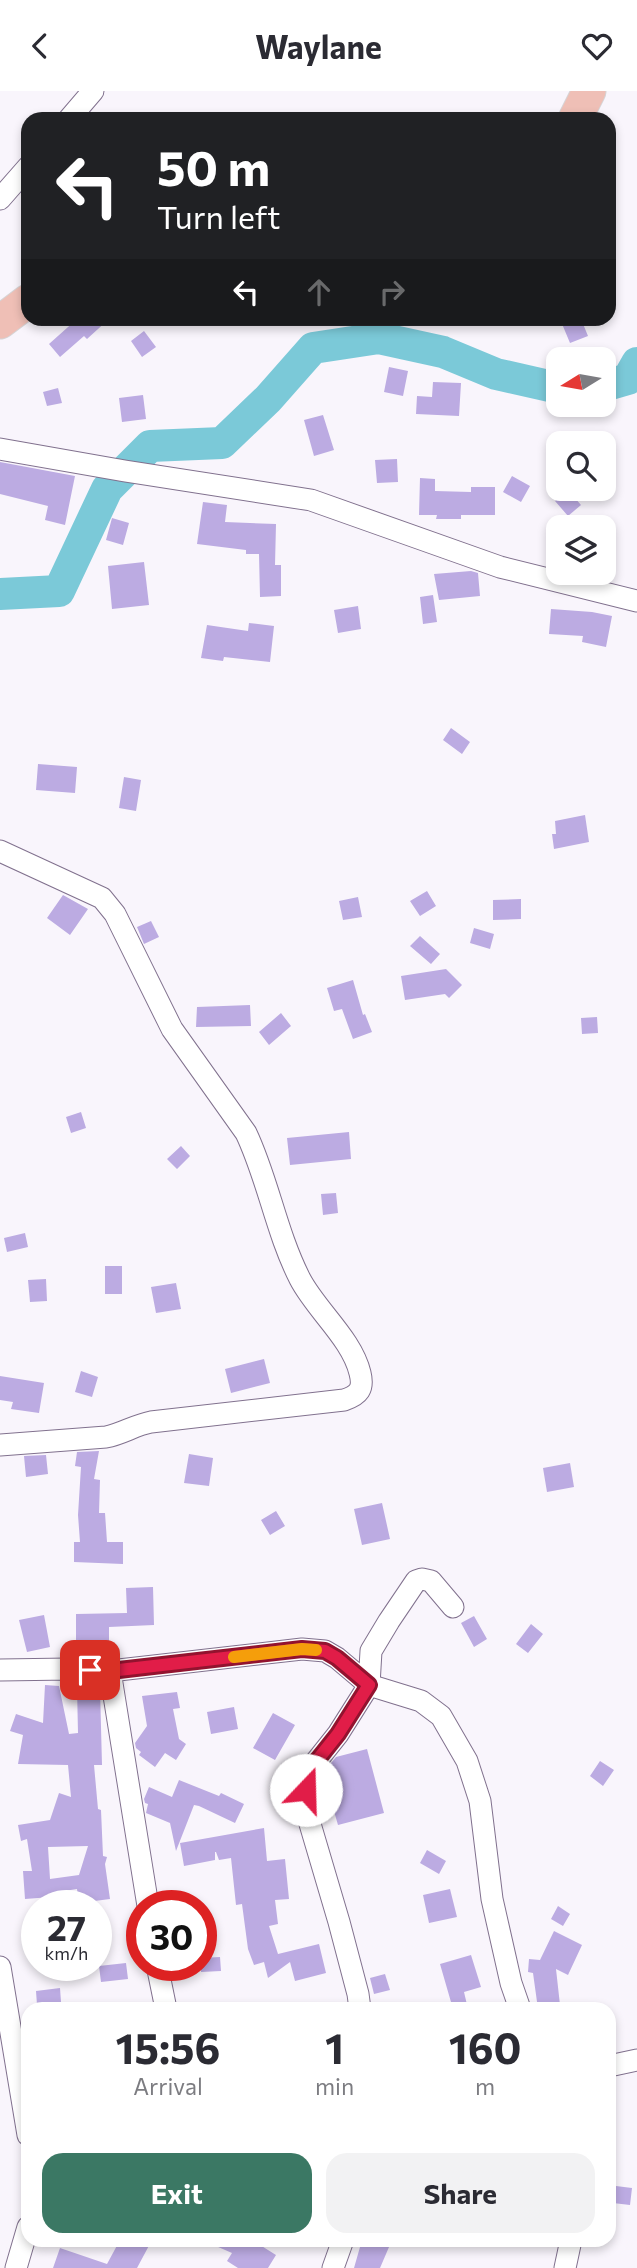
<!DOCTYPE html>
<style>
:root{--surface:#fff;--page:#f2f2f3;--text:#2b2b33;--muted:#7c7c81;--accent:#3b7864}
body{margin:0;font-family:Commissioner,sans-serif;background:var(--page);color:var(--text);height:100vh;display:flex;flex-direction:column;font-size:26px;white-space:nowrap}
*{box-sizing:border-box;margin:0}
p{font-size:23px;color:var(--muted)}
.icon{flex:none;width:38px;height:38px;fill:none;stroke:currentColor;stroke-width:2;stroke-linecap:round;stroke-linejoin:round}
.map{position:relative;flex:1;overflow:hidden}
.side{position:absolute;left:21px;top:1911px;width:595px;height:245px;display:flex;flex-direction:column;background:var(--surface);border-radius:21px;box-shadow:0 4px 10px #0003}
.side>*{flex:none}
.banner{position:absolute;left:21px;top:21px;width:595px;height:214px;border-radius:21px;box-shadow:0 4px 10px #0003;background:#202124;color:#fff;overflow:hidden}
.needle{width:46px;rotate:259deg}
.tools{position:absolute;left:546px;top:256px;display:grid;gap:14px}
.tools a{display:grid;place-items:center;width:70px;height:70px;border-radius:14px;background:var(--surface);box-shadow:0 4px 10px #0003;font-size:35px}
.speed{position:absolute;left:21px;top:1799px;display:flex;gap:14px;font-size:35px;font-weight:700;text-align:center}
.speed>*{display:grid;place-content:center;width:91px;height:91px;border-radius:50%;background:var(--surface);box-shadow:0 4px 10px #0003;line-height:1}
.speed small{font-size:18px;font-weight:400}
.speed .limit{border:10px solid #d22;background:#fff;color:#111}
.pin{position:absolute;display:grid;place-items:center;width:60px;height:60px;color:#fff;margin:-30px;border-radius:14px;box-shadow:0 4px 10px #0006}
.me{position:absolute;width:77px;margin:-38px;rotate:21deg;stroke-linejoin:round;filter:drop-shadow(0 0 5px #0008)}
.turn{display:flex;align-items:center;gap:24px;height:147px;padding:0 21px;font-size:32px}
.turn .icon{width:91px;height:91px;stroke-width:2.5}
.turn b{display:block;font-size:49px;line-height:60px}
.lanes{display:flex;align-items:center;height:66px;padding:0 21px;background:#0003;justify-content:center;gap:35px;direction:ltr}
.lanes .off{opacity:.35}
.eta{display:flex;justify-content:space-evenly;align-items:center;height:119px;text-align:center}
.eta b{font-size:42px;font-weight:700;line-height:49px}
.cta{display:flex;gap:14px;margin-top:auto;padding:14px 21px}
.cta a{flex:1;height:80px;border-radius:21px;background:var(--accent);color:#fff;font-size:28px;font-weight:700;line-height:80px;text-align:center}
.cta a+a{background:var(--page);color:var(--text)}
header{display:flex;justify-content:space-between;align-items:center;height:91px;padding:0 21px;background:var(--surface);font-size:32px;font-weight:700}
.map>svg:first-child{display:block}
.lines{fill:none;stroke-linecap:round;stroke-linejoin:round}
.river{stroke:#7bc9d8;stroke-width:32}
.building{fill:#bcabe2;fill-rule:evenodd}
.minor-casing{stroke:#81718e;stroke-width:23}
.primary-casing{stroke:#d5d4d6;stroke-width:35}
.minor{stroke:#fff;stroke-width:21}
.primary{stroke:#efbfb6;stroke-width:33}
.route-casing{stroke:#92132f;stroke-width:18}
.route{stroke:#e11d48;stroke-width:12}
.slow{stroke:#f59e0b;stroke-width:12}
</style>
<header><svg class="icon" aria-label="back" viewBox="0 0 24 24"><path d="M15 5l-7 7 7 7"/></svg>Waylane<svg class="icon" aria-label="heart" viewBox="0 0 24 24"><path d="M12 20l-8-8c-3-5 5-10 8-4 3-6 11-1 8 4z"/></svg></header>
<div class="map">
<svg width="637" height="2177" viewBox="0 0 637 2177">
<rect width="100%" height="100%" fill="#f9f5fc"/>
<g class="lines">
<path class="river" d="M604,295L628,288L637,272
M0,503L59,500L107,398L150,355L222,352L268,308L313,257L379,247L443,261L496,283L558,297"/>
</g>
<path class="building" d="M77,228H109L87,248L84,245L60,266L49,253Z
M560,228H581L588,245L570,252Z
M144,240L156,256L142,266L131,250Z
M389,276L408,280L403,305L384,301Z
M433,291L461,292L459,325L416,323L417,305L432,306Z
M58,297L62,312L47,315L43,301Z
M143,304L146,328L122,331L119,307Z
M323,324L334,359L314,365L304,329Z
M397,368L398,391L377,392L375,369Z
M0,371L75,385L65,434L45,429L48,415L0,403Z
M512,385L530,395L521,411L503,401Z
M420,387L435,388V400L471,401V396H495V424H461V428H436L437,424H419Z
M568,399L581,414L568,425L555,410Z
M203,411L227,414L225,431L276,433L275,474H281V505L260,506L259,463H246V459L197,453Z
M112,427L129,432L123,454L106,449Z
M144,471L149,514L112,518L108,475Z
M471,480L478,482L480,505L439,509L434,483Z
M433,504L437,531L423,533L420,506Z
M358,515L361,538L338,542L334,519Z
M551,518L592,521L612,525L606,556L582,551L583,545L549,543Z
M249,532L274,535L270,571L224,566L223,570L201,567L207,534L248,540Z
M451,637L470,651L462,663L443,649Z
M38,673L77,676L75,702L36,699Z
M124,686L141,689L136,720L119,717Z
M585,724L589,751L554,758L552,743H556L555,730Z
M427,800L436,815L420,825L410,810Z
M63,804L88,818L70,844L47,827Z
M358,806L362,826L343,829L339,810Z
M521,808V828L493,829V809Z
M151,830L159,846L144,853L137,836Z
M474,837L494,843L490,858L470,852Z
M420,845L440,863L431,873L410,855Z
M446,878L462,894L449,907L445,903L405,909L401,885Z
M353,889L363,924L365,923L372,941L353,948L342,918L334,920L327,897Z
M250,914L251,935L196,936L197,916Z
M281,922L291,935L269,954L259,941Z
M597,926L598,942L582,943L581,927Z
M81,1021L86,1037L71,1042L66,1026Z
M349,1041L351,1068L290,1074L287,1047Z
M181,1055L190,1065L177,1078L167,1068Z
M336,1102L338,1122L323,1124L321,1103Z
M25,1142L28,1156L7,1161L4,1147Z
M105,1175H122V1203H105Z
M46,1188L47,1210L30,1211L28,1189Z
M176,1192L181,1218L156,1222L151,1196Z
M264,1268L270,1292L231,1302L225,1278Z
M81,1280L98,1286L92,1306L75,1301Z
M0,1285L44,1292L39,1322L11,1318L13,1311L0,1309Z
M99,1360L94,1388L100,1389L99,1422H105L107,1451H123V1473L74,1471V1451H80L78,1424L81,1376L75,1375L77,1361Z
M189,1363L213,1367L209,1395L184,1392Z
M46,1364L48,1383L26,1386L24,1365Z
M570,1372L574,1396L547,1401L543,1377Z
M382,1412L390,1448L362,1454L354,1418Z
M276,1420L285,1435L270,1444L261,1429Z
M153,1496L154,1534L109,1536V1557L76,1558V1523L127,1522L126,1497Z
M44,1524L50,1556L27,1561L19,1529Z
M474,1525L487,1548L474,1556L461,1532Z
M531,1533L543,1543L528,1562L516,1553Z
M45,1594L59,1595L69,1643L78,1642L77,1597L100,1598L102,1674H94L98,1718L101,1719L103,1765L107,1766L105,1773L110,1808L79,1812L77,1798L51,1802V1806L25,1808L23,1780H32L27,1748L21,1750L18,1734L50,1729L59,1702L71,1706L68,1674L18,1673L23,1644L10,1640L16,1623L43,1632ZM88,1755L79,1784L50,1788L48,1756Z
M177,1601L180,1617L173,1618L179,1648L186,1653L176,1669L165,1662L155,1676L139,1664L141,1661L136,1657L135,1652L147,1635L142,1605Z
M234,1616L238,1638L211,1643L207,1621Z
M273,1622L295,1634L275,1669L253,1657Z
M367,1658L384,1722L338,1734L323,1682L336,1666Z
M600,1670L614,1679L603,1695L590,1685Z
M179,1689L219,1705L221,1702L244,1713L235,1732L199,1715L194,1714L176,1760L170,1732L146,1722L148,1713L145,1712L144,1708L149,1696L172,1706Z
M264,1737L267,1770L285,1768L289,1808L275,1809L278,1833L269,1835L278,1863L319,1853L326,1882L295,1890L290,1871L268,1887L264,1871L254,1874L248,1858L242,1813L236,1814L231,1767L219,1769L216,1761H215V1769L184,1775L180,1752Z
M427,1759L446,1770L439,1783L420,1772Z
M450,1798L457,1826L429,1832L423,1804Z
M558,1815L570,1823L563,1835L551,1828Z
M554,1840L582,1854L568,1884L556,1878L560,1914L556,1915L557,1918H538L533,1882L528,1881L529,1868L540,1869Z
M471,1864L481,1896L464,1901L468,1918H453L440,1873Z
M220,1866L221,1880L201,1881V1867Z
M126,1872L128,1888L101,1891L99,1875Z
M385,1883L390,1899L374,1903L370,1887Z
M60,1897L61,1911L37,1914L36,1900Z
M616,2095L632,2097L630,2114L613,2112Z
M120,2149H152L137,2177H53L60,2157L107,2173Z
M202,2149H252L276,2164L268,2177H238L227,2170L232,2162Z
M362,2149H392L380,2177H354Z"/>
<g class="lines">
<defs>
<path id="minor" d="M69,28L93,0
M0,108L28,76
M0,358L125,380L311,409L500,476L637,510
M0,760L102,807L115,823L172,938L246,1042C268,1088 276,1141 300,1188C316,1219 352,1248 360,1282C364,1298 359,1304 344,1309L151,1331C135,1334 122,1343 106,1346L0,1354
M0,1579L69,1578L110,1580L302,1558L325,1560L337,1567L369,1594L421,1610L441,1625L467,1670L480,1710L492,1808L511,1892L520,1918
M110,1580L148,1815
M157,1874L166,1918
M0,1876L28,2044
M360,1918L358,1903L339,1831L305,1716L306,1699L311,1677L338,1643L369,1594L371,1560L389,1530L416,1490L422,1488L431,1490L453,1516
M609,1975L637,1969
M16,2177L28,2136
M333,2177L343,2149
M565,2177L571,2149"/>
<path id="primary" d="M575,28L589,0
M0,231L28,210"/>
</defs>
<use href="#minor" class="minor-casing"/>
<use href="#primary" class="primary-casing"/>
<use href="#minor" class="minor"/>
<use href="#primary" class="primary"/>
</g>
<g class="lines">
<defs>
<path id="route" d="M90,1579L110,1580L302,1558L325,1560L337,1567L369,1594L338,1643L311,1677L306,1699"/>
</defs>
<use href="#route" class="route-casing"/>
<use href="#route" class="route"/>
<path class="slow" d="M234,1566L302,1558L316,1559"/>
</g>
</svg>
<div class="tools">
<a><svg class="needle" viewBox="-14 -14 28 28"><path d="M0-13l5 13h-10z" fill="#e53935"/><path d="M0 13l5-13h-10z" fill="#7c7c81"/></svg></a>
<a><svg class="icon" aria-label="search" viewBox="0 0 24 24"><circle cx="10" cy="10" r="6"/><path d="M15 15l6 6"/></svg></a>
<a><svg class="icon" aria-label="layers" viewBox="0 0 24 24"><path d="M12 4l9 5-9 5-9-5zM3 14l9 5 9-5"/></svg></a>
</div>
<div class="speed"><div>27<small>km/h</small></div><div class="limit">30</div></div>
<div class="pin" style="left:90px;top:1579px;background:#d93025"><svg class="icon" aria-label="arrive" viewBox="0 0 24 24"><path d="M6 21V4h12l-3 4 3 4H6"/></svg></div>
<svg class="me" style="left:306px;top:1699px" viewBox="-20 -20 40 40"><circle r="19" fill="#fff"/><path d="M0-13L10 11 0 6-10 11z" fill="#e11d48"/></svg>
<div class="banner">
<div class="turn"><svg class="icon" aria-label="left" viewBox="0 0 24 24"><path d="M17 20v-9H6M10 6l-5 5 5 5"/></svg><div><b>50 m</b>Turn left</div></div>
<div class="lanes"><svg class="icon" aria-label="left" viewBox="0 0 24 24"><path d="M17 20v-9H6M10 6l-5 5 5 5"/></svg><svg class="icon off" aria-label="ahead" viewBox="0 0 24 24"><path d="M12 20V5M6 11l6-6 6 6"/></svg><svg class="icon off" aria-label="right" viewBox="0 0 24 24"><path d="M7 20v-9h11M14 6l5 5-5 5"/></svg></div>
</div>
<section class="side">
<div class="eta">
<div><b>15:56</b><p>Arrival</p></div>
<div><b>1</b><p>min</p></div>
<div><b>160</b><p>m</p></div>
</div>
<div class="cta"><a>Exit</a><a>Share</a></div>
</section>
</div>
